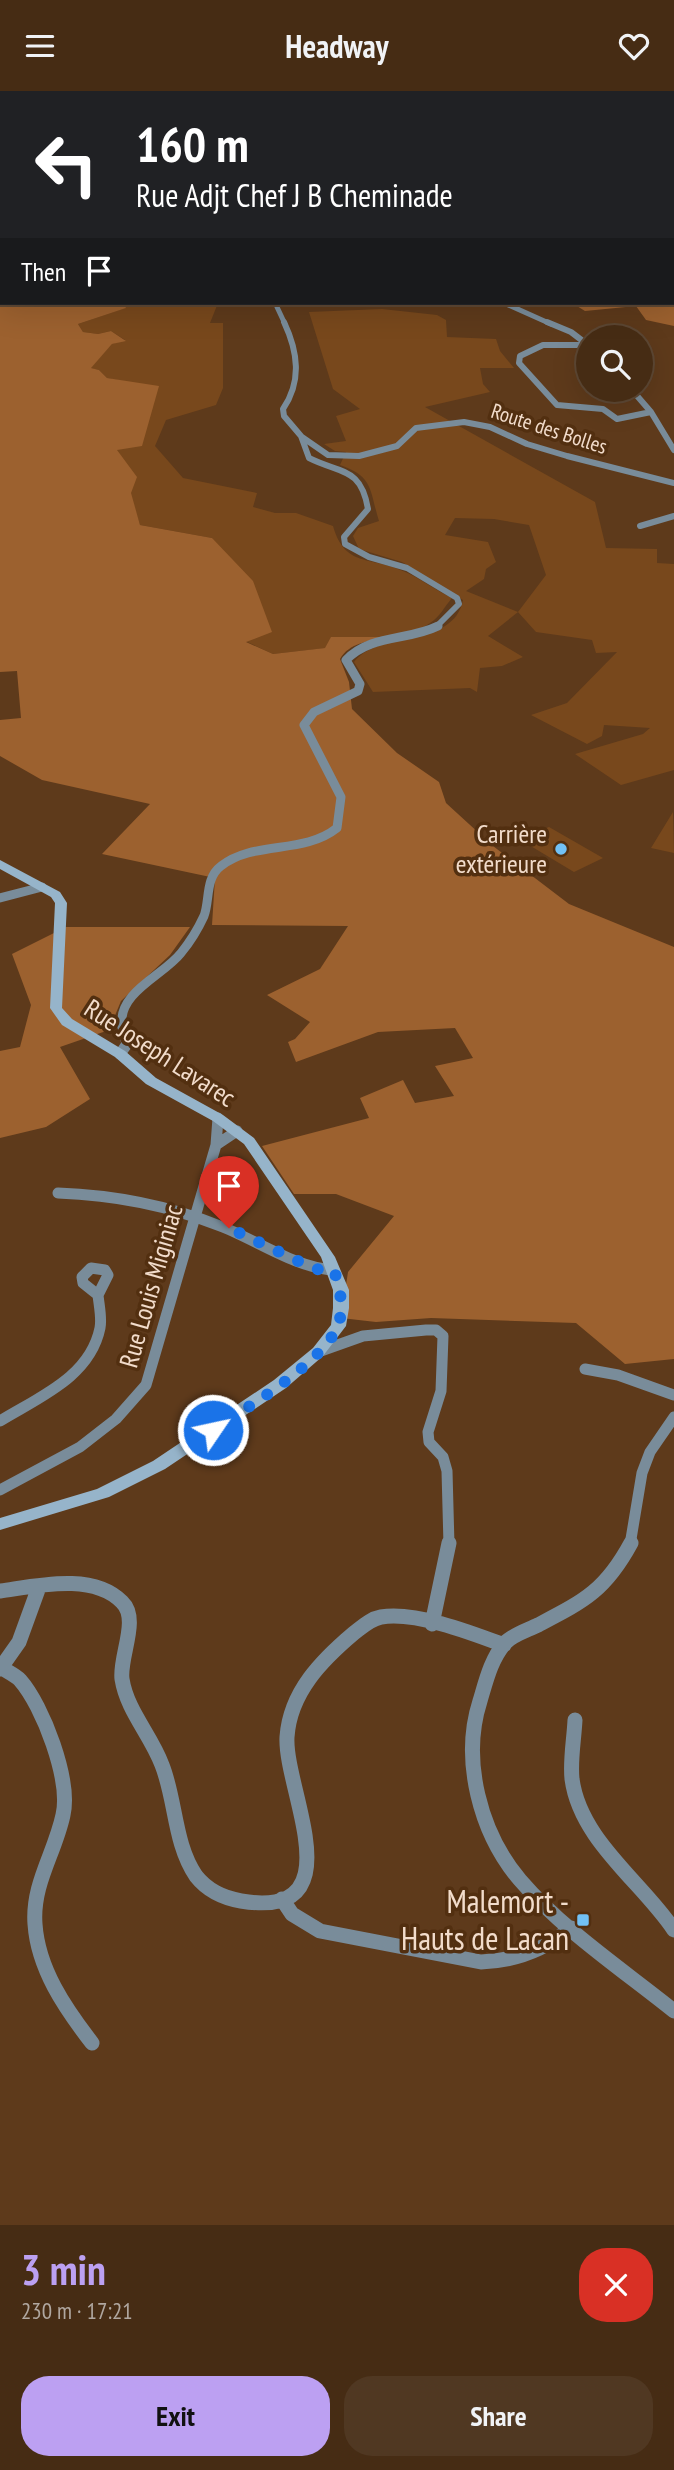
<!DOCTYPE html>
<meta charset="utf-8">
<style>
:root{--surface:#462c14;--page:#503822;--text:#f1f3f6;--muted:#b0a7a0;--line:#5e4834;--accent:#bca0f2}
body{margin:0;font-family:"PT Sans Narrow",sans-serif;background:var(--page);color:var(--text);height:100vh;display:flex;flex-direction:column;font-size:26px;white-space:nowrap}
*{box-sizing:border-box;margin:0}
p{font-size:23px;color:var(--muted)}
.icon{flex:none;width:38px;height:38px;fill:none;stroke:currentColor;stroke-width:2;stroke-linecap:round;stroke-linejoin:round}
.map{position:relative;height:2134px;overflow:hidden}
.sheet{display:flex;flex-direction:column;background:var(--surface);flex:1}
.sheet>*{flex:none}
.hud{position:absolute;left:0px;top:0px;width:676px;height:214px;box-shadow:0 7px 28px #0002,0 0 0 2px var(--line);background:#202124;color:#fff;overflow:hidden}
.controls{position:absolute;left:576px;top:234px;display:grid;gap:14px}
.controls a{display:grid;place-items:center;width:77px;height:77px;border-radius:50%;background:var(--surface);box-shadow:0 7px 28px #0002,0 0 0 2px var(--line);font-size:35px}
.pin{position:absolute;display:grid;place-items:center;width:60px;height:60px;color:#fff;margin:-72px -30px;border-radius:50% 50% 50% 0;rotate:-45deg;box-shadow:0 0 7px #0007}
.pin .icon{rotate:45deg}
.me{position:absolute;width:77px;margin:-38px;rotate:56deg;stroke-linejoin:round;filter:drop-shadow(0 0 5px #0008)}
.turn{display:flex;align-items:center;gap:24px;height:147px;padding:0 21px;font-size:32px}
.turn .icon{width:91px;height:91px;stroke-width:2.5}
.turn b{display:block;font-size:49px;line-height:60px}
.then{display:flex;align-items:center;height:66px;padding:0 21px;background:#0003;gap:14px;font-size:26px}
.round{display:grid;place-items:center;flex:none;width:74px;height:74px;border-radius:28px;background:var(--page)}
.summary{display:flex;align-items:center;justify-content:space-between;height:119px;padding:0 21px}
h1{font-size:42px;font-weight:600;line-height:52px;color:var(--accent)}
.action{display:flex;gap:14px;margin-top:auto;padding:14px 21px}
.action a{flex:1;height:80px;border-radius:28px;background:var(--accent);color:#111;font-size:28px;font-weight:600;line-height:80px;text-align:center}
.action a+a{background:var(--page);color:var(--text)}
header{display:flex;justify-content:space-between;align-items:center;height:91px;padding:0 21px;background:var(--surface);font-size:32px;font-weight:600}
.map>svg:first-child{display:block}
.green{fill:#78481c;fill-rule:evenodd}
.forest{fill:#9c612f}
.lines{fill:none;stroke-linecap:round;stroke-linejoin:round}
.street-far4{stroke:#798c9a;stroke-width:5}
.street-far3{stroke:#798c9a;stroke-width:6}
.street-far2{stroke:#798c9a;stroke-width:9}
.street-far1{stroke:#798c9a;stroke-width:11}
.street{stroke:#798c9a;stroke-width:15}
.secondary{fill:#96b4ca;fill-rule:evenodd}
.highway{fill:#d8ebf9;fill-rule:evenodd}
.route{stroke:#1a73e8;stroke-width:12;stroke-dasharray:0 21.6}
.poi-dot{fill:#72c1f5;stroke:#522f10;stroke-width:2.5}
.labels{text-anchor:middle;stroke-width:7;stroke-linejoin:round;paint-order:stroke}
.far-street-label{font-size:21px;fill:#f2dccb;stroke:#522f10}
.poi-label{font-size:26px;fill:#f2dccb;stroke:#522f10;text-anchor:end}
.street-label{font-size:26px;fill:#f2dccb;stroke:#522f10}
.near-poi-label{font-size:32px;fill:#f2dccb;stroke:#522f10;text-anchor:end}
</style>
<header><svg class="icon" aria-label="menu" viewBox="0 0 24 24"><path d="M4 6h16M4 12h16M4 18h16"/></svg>Headway<svg class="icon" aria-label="heart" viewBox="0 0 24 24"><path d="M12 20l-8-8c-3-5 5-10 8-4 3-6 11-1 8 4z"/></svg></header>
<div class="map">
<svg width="674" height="2134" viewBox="0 0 674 2134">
<rect width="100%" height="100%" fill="#5e3a1b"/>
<path class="green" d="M123,212H218L210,232H223V297L216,314L166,329L155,355L183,387L257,402L253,416L275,422H296L333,435C345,477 371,465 403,480C420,487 435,499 452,507C445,515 439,527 430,532C403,551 363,546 332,546L326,557L273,563L245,550L212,447L140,434L116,359L143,294L107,287L99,279L90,277L112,253L125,249L111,240L98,243L83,241L78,233L125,217Z
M382,218L437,224L446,229L447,246L496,248L500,260L514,277H480L483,293L490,301L425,316L595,411L606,457L657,458V472L674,473V679L621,694L575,663L643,643L650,637L604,634L602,645L587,653L531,624L567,612L617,561L596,562L592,549L536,541L518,521L488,545L523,566L502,575L480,577L477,601L470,597L373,601L354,571C380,538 453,558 463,509L402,471L359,458L353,445L358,437L379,430C369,398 374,386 340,374L346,361L335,360L324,353L346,350L336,325L360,318L333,298L309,221ZM455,427L494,428L529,434L546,484L518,521L466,500L484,488L486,478L496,471L488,451L445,444Z
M673,721L674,762L651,757Z
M549,736L603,767L574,781L519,748Z"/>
<path class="forest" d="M209,0H674V110V2Z
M0,156L2,212H93L100,216L123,212L126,217L78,233L83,241L98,243L111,240L126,250L112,253L91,277L99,279L107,287L159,295L142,355L117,359L137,386L131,402L140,434L212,447L253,490L272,541L246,551L273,563L325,557L331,546H387C369,550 349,552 340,568L349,591L352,618L397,662L439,691L446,712L493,755L569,813L674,856V1268L625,1273L576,1232L431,1227L376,1231L341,1227L348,1181L394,1125L336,1103H294L262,1055L369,1027L360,1007L403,989L415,1012L454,1005L435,975L473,967L455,937L378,941L296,971L288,951L295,948L310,931L267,904L320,878L348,835L212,834L215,787L102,763L150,713L42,689L0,665V629L21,627L17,580L0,581Z
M674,206V235L646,229L636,215L585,220L572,212H674Z
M66,836H190L170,864L121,910L109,939L60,956L90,1008L46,1036L0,1047V960L20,956L31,914L12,863Z"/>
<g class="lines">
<path class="street-far4" d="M54,0L78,2
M160,0L163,2
M279,212L277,216L285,233
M504,212L551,233"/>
<path class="street-far3" d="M284,231C298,261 302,290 283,318L284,325L301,345L309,367C341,383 361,376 368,418L344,446L345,453L369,466L407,477L457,507L459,513L435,537
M547,231L571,241L588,254
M588,254H543L520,265L519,272L557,314L603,318L617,328L651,321
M632,299L651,321L674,359
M302,346L328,364L359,365L397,355L416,337L464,331L490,336L527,353L567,365L674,392
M640,435L674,425"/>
<path class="street-far2" d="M0,807L42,796
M122,934C118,901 164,884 181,862C190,851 198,838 204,825C210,809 205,787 221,775C254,749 303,764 337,737L341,706L304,634L314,621L358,600L360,593L346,569C371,543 408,550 438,535"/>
<path class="street-far1" d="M120,963L127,953L122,932
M216,1054L237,1040
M58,1102C115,1104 167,1114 220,1135C257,1149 295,1177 334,1179
M91,1177L105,1179L108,1184L98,1204L83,1192L82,1186Z
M318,1261L363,1245L426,1239H436L443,1245L441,1300L428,1341L429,1351L443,1366L447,1380L449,1454
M585,1278L618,1284L674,1304
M0,1330C39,1306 90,1286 100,1237C102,1227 99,1214 98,1204
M0,1399L80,1356L116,1328L146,1294L216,1054L218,1027
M630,1454L642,1382L650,1361L674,1326"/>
<path class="street" d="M631,1452C605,1500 584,1510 538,1534C528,1539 512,1544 505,1552C491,1568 486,1590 480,1610C461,1669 480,1742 520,1789C563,1839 623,1879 674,1920
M0,1500C36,1495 93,1481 122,1511C140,1528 119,1566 122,1588C127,1620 151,1644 162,1674C176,1709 174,1753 196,1785C207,1799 224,1807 241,1810C357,1829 284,1699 287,1646C290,1601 322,1569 354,1542C362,1536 370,1528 381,1526C415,1520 472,1542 504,1554
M432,1533L449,1452
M2,1577C8,1581 15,1584 20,1589C43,1615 71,1689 63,1724C55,1762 32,1793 35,1833C38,1878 65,1917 92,1952
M0,1578L19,1551L39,1496
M575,1629C574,1649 570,1669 572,1688C580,1749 642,1791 674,1839
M282,1808L292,1823L320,1840L481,1871C516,1870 544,1859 571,1837"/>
<path class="secondary" d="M129,0H135L136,2H130Z
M0,29H2V33H0Z
M0,68H2V72H0Z
M0,769L60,801L67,812L62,917L72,928L125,960L156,987L223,1024L254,1047L335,1166L349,1199V1217L346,1235L323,1265L286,1297L165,1378L109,1406L0,1439V1427L97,1398L153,1370L274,1289L313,1257L331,1234L333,1217V1199L321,1166L244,1053L213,1030L146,993L115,966L62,934L50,917L55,812L51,806L0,778Z"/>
<path class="highway" d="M0,60H2V66H0Z"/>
</g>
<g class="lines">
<path class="route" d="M213,1339C248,1316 319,1274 337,1237C345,1218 340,1198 334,1179L315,1178L229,1137"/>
</g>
<g class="poi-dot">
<circle cx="561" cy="758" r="7"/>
<rect x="576" y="1822" width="14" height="14" rx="3.5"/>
</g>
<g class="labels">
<g class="far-street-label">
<text transform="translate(549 338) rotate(18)" y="7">Route des Bolles</text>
</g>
<g class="poi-label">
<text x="547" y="752">Carrière<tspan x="547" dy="30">extérieure</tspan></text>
</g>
<g class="street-label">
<text transform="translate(160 962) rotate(33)" y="9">Rue Joseph Lavarec</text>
<text transform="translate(151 1195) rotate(-74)" y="9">Rue Louis Miginiac</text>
</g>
<g class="near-poi-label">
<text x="569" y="1822">Malemort -<tspan x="569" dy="37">Hauts de Lacan</tspan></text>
</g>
</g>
</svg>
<div class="controls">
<a><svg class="icon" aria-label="search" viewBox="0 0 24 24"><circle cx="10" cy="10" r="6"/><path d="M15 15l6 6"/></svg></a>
</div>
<div class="pin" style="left:229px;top:1137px;background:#d93025"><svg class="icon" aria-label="arrive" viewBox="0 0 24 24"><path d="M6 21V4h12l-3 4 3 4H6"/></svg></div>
<svg class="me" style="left:213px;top:1339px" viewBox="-20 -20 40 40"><circle r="17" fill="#1a73e8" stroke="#fff" stroke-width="3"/><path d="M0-11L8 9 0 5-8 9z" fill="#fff"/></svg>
<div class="hud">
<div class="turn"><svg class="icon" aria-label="left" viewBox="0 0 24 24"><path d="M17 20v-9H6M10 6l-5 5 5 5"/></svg><div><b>160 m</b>Rue Adjt Chef J B Cheminade</div></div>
<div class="then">Then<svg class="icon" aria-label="arrive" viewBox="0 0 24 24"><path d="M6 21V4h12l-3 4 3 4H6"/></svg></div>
</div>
</div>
<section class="sheet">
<div class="summary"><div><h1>3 min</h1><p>230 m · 17:21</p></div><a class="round" style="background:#d93025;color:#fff"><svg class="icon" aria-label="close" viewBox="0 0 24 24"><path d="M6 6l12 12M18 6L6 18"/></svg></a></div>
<div class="action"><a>Exit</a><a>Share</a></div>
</section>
